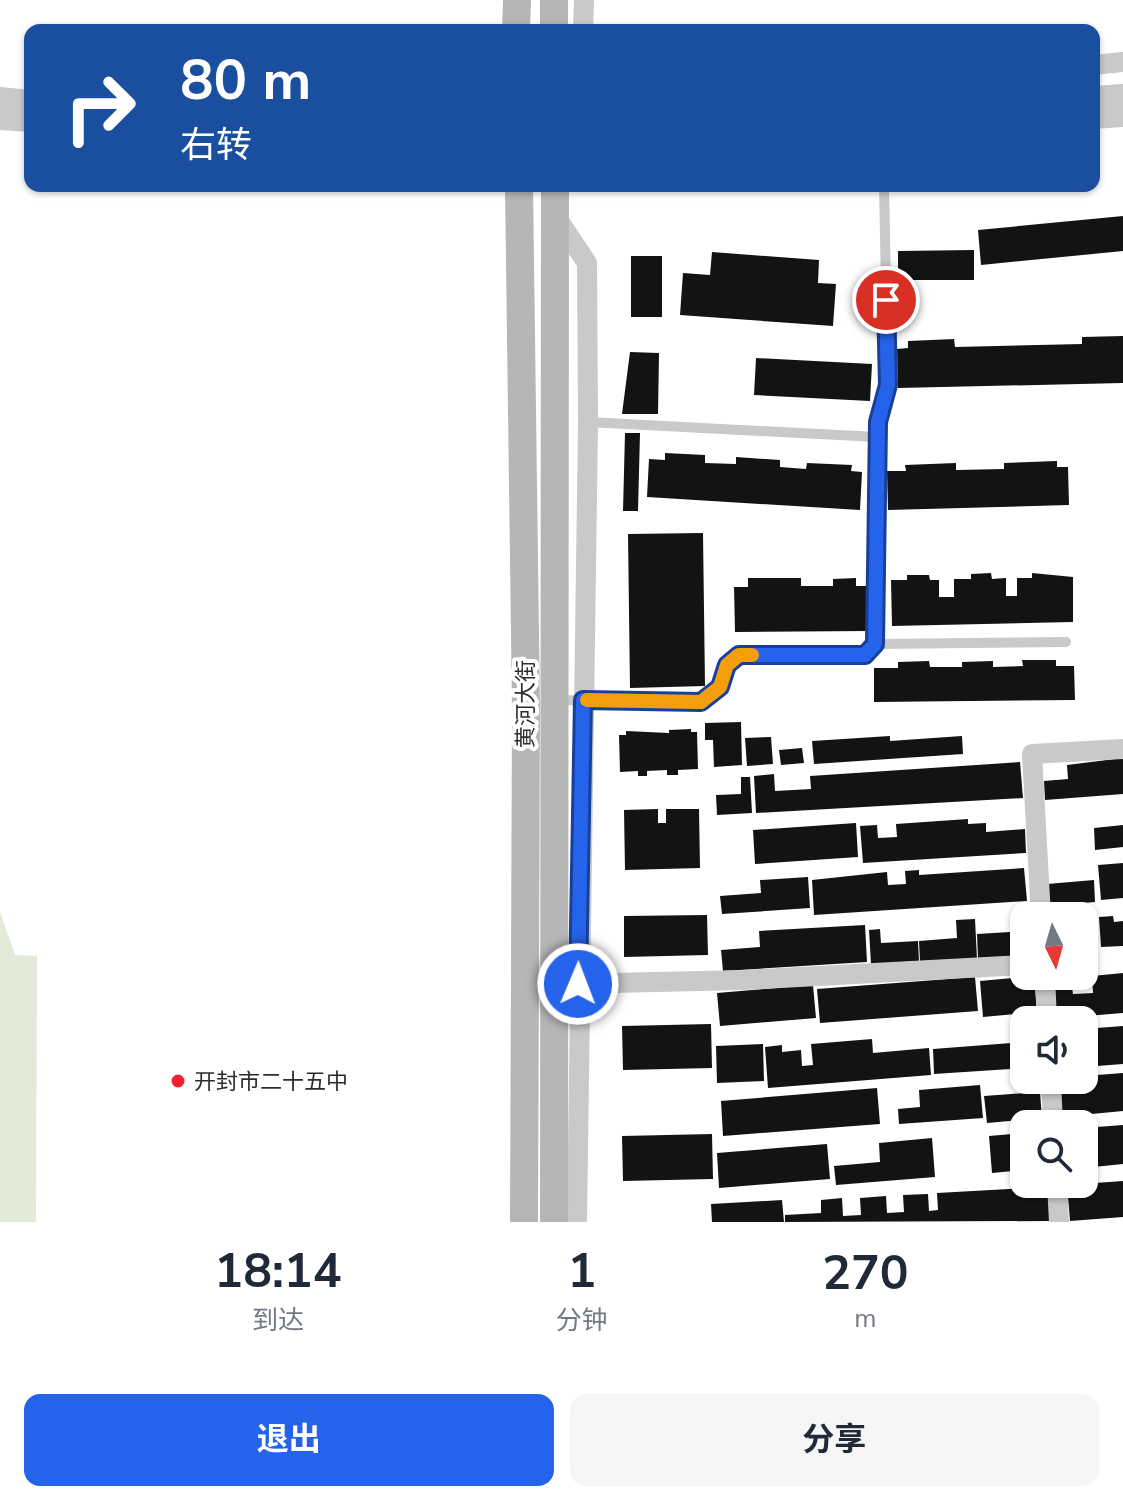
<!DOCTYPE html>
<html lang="zh">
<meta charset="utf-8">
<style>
:root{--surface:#fff;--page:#f6f6f7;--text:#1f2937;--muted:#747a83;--accent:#2563eb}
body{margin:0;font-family:"Nunito Sans","Noto Sans SC",sans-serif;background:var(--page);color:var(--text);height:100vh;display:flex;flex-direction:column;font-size:30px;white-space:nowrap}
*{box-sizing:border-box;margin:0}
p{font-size:26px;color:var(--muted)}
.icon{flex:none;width:44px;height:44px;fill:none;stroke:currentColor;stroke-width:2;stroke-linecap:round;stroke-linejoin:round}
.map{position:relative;height:1222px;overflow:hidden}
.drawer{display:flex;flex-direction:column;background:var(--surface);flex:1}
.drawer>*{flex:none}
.banner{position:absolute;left:24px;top:24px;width:1076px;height:168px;border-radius:16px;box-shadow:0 2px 6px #0004;background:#1a4fa0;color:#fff;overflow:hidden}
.needle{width:52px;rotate:175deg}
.fabs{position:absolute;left:1010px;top:902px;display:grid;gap:16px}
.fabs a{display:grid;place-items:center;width:88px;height:88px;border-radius:16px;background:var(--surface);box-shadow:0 2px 6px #0004;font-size:40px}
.pin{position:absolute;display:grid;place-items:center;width:68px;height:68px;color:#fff;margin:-34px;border:4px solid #fff;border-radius:50%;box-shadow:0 2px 8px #0007}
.me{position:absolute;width:88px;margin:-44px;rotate:1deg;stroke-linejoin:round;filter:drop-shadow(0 0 6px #0008)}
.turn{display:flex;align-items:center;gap:28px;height:168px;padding:0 24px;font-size:36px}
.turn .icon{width:104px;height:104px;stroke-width:2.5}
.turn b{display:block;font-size:56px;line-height:68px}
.eta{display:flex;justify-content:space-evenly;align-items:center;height:136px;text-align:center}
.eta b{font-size:48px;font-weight:700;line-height:56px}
.cta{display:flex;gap:16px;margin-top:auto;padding:16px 24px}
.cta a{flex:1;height:92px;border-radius:16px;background:var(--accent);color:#fff;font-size:32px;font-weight:700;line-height:92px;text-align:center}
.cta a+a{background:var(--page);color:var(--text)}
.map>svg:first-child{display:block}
.green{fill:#e3ebd8}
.building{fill:#131313}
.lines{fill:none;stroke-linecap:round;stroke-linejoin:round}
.service{stroke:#c9c9c9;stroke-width:10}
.minor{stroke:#c9c9c9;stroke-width:20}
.tertiary{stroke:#c9c9c9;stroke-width:24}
.secondary{stroke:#b6b6b6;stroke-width:28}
.route-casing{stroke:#184099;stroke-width:20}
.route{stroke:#2563eb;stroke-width:14}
.slow{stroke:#f59e0b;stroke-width:14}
.poi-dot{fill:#f02232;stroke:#fff;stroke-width:3}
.labels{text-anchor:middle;stroke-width:8;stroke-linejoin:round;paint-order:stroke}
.street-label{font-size:22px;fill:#2c2c2c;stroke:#fff}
.poi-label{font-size:22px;fill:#2c2c2c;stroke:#fff;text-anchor:start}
</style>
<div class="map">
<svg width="1123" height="1222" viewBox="0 0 1123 1222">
<rect width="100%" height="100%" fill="#fff"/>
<path class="green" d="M0,912L15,955L37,956L36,1222H0Z"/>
<path class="building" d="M1123,216V251L981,265L978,230Z
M974,250V280H898V251Z
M712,252L819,260L818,283L836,284L833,326L680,315L683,273L710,275Z
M631,256H662V317H631Z
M1123,336V383L898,388L897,349L908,348V341L954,339L955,347L1082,344V337Z
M630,352L659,353L658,414H622Z
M756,358L872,364L870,401L754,395Z
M625,433H640L638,511H623Z
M665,453L705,455V463L736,464V457L780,460V467L806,469L807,463L852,465L851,471L862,472L860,510L647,497L649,459L665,460Z
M1057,461V467H1068L1069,505L888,510L887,471H906L905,465L956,463V470L1004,469V463Z
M703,533L705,686L630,688L628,534Z
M991,573L992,579L1006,578V596H1017V578H1032V573L1073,577V622L892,626L891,580H907V575H929L930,580H939V597H954V579H971V574Z
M748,578H801V586H833V579L856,578V586H868V631L735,632L734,587H748Z
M1022,660H1056V666H1074L1075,700L874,702V668H898V662L929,661L930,667H962V662L993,661V667L1023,666Z
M741,722L742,765L714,767L713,740H705V723Z
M691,729V732H697L698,769L678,770V775H667V770L647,771V776H638V771L620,772L619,735H626V731L669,733V730Z
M890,736V741L962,736L963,754L814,764L812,741Z
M771,737L773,764L747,766L745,738Z
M802,748L804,763L781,765L779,750Z
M1123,758V794L1045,800L1044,781L1068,779L1067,765Z
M1020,762L1023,798L756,813L754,776L774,774L775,791L811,789L810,776Z
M741,777H750L752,813L717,815L716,795L741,794Z
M658,809V823H666V809H699L700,868L625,870L624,810Z
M968,819V824L986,823V832L1025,829L1026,853L863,863L860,826L877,825L878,838L897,837L896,824Z
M856,823L858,857L755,864L753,830Z
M1123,825V847L1095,850L1094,828Z
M1123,863V898L1101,900L1098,865Z
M1024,868L1027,901L814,915L812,880L887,872L888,885L906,884L905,871L919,870V875Z
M808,877L810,908L722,914L720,896L761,893L760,880Z
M1094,880L1095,902L1048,906L1047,884Z
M707,915L708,955L624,957V916Z
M1113,916L1114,922L1123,921V946L1101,947L1099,917Z
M975,919L977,959L920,962L919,941L957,938L956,920Z
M865,925L867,962L723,971L721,950L760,947L759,931Z
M880,929L881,943L918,941L919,961L871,964L869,930Z
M1024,931V956L978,959L977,934Z
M1095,933L1096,953H1084V934Z
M1123,973V1013L1050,1019L1048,989L1072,987L1073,994L1093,993L1092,976Z
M1034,976L1037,1012L983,1017L980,981Z
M975,977L978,1011L820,1023L817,989Z
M813,985L816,1018L720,1026L717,993Z
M711,1024L712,1068L623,1070L622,1026Z
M1123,1026V1064L1084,1067V1029Z
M872,1039L873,1053L929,1048L931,1075L768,1088L765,1047L782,1045V1052L801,1050L802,1066L813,1065L811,1044Z
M1024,1042V1068L934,1074L933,1049Z
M763,1044L764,1081L717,1083L716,1046Z
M1123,1073V1111L1060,1117L1057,1080H1084V1076Z
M980,1085L983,1118L899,1124L898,1109L920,1107L919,1090Z
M877,1088L880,1124L723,1136L721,1101Z
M1040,1092L1042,1118L987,1123L984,1096Z
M1123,1125V1164L1084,1168V1128Z
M712,1134L713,1179L623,1181L622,1136Z
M1012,1134V1142L1024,1141V1170L992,1173L989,1136Z
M932,1138L935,1177L836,1185L834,1166L880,1162L879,1143Z
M827,1144L830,1179L719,1188L717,1153Z
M1123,1181V1217L1070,1221L1067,1185Z
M1048,1187L1050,1221L785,1222V1215L821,1213V1200L842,1198L843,1216L861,1215L860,1198L886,1196L887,1213L904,1212L903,1195L928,1194L929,1211L938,1210L937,1193Z
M782,1200L784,1222H712L711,1204Z"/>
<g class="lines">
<path class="service" d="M588,422L877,437
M875,644L1066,642
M555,700L701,702L720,687L727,665L739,655H865L875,644L878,422L888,385L884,186"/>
<path class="minor" d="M583,30L584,0
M1094,65L1123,62
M555,215L587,263L588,422L577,1222
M1041,916L1032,754L1123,749
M1045,976L1047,1020
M568,984L743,980L1024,965
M1051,1080L1053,1124
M1057,1184L1059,1222"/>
<path class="tertiary" d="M1094,98L1123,96
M0,99L30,102
M1094,117L1123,115
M0,118L30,120"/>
<path class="secondary" d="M516,30L517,0
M554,30V0
M519,186L526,709L524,1222
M554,1222L555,186"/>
</g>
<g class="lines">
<defs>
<path id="route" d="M578,984L583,700L701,702L720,687L727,665L739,655H865L875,644L878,422L888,385L886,300"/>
</defs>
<use href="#route" class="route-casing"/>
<use href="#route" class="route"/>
<path class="slow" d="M587,700L701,702L720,687L727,665L739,655H752"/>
</g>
<circle class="poi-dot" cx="178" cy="1081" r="8"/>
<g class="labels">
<g class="street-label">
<text transform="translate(525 704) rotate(-90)" y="8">黄河大街</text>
</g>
<g class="poi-label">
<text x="194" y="1089">开封市二十五中</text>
</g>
</g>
</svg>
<div class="fabs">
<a><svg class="needle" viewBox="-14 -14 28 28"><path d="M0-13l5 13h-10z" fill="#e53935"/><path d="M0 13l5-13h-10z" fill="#747a83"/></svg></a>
<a><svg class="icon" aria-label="sound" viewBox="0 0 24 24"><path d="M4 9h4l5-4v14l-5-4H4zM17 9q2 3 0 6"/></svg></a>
<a><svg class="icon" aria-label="search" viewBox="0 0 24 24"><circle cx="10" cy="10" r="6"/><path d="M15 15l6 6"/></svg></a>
</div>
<div class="pin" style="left:886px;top:300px;background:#d93025"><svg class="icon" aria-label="arrive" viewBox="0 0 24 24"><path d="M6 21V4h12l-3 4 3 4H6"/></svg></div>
<svg class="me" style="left:578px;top:984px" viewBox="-20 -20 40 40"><circle r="17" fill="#2563eb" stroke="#fff" stroke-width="3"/><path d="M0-11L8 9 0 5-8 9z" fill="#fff"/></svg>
<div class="banner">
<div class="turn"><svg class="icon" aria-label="right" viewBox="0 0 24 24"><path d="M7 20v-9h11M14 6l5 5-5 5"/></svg><div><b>80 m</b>右转</div></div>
</div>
</div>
<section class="drawer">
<div class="eta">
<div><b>18:14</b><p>到达</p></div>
<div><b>1</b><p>分钟</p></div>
<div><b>270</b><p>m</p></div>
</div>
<div class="cta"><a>退出</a><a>分享</a></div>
</section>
